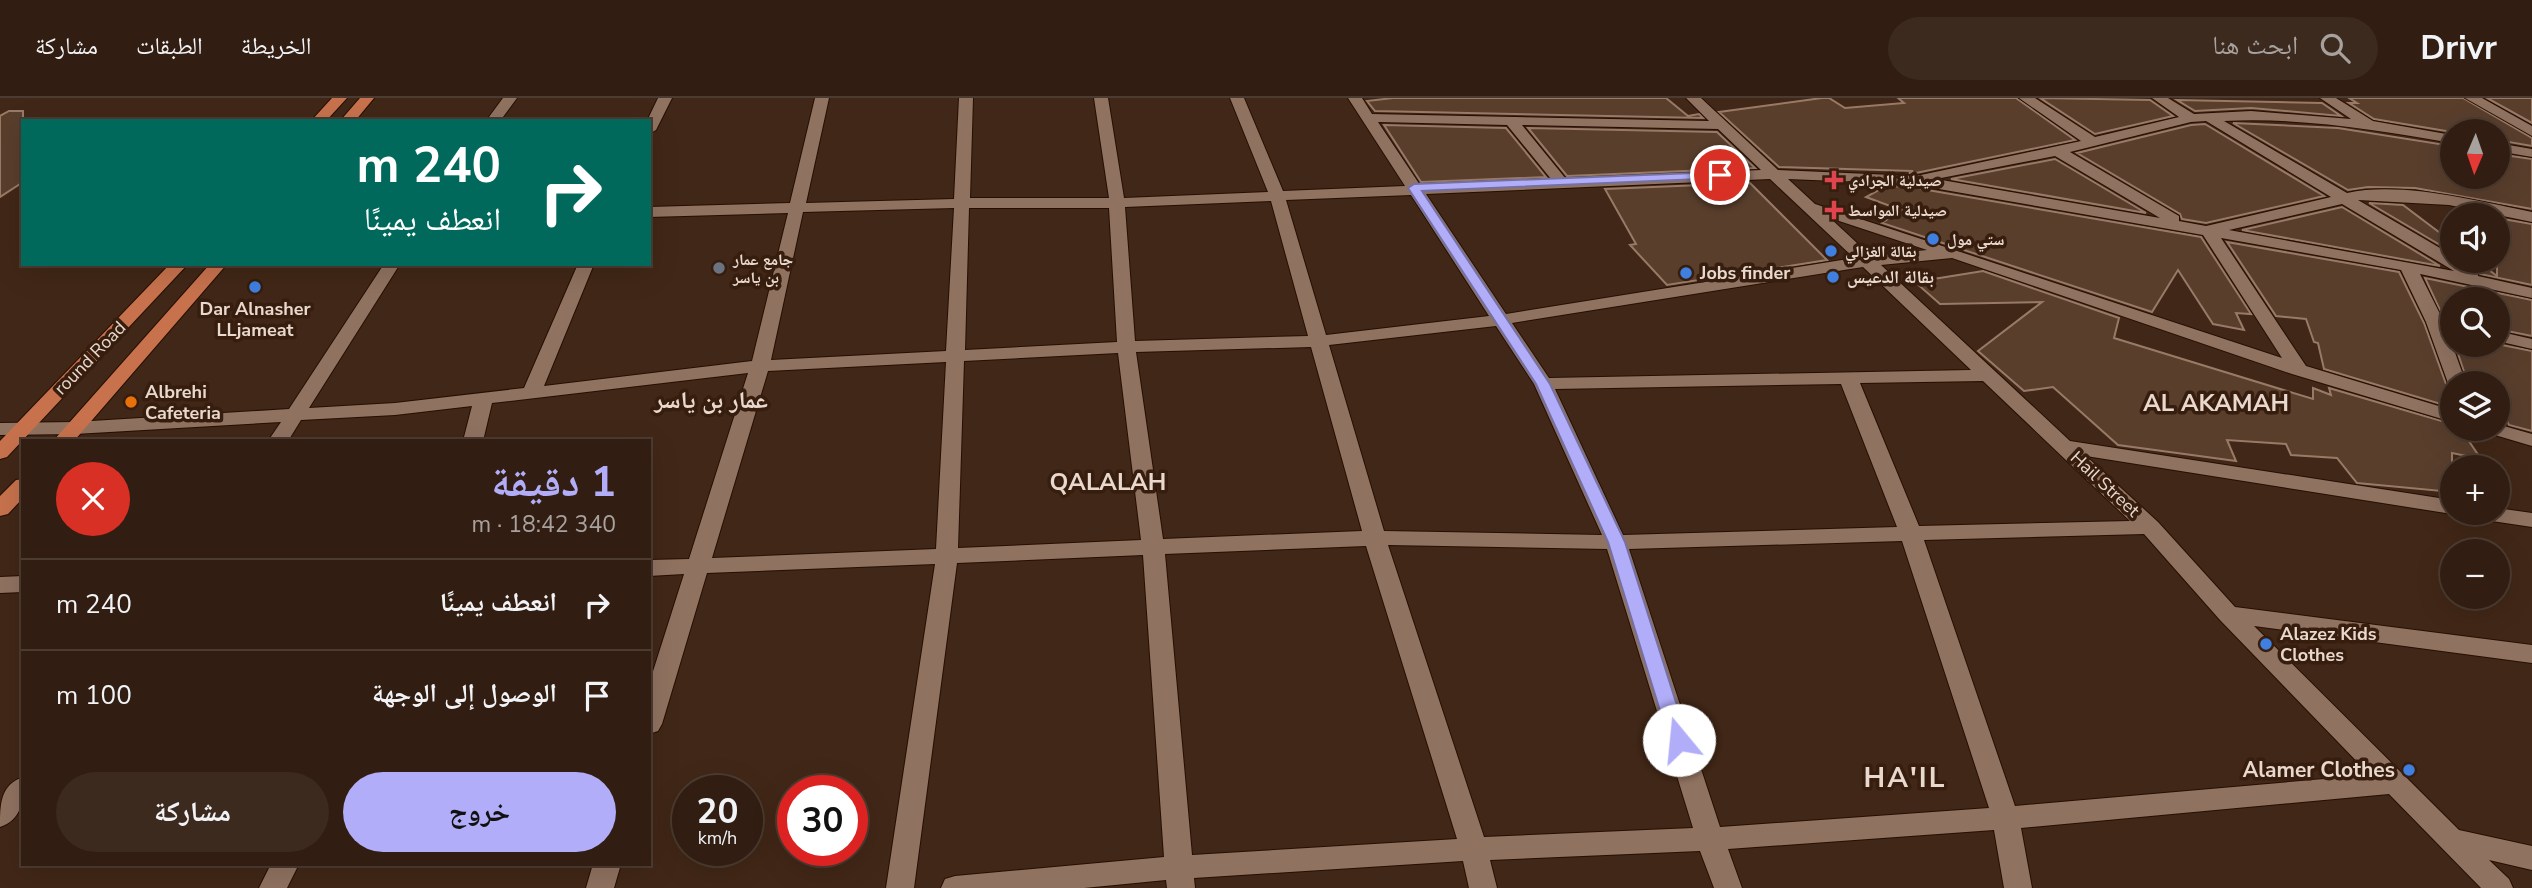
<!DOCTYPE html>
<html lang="ar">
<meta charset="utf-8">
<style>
:root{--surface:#311d11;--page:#3d2a1f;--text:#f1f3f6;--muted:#a8a29f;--line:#4c3b31;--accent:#b2adf9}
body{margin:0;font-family:"Nunito Sans","Noto Naskh Arabic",sans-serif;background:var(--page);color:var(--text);direction:rtl;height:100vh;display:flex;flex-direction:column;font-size:26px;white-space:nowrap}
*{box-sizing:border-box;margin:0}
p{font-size:23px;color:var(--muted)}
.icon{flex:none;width:38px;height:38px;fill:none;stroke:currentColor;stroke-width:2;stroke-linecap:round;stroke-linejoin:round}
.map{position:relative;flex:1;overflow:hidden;direction:ltr}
.details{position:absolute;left:21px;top:341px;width:630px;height:427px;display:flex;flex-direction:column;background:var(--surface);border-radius:0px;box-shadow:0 7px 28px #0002,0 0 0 2px var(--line);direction:rtl}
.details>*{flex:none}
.hud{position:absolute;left:21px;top:21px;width:630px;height:147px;border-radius:0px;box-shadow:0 7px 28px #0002,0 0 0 2px var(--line);direction:rtl;background:#00695c;color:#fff;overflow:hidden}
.needle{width:46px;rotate:182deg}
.controls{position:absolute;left:2440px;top:21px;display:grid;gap:14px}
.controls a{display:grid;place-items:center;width:70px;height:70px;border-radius:50%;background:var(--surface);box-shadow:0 7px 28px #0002,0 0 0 2px var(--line);font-size:35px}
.speed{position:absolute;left:672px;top:677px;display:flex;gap:14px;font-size:35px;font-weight:700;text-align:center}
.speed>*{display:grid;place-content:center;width:91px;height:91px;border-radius:50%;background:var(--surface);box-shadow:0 7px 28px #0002,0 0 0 2px var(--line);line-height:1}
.speed small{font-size:18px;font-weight:400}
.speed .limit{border:10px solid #d22;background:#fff;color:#111}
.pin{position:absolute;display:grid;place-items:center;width:60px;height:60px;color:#fff;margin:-30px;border:4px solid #fff;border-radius:50%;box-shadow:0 2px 7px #0007}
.me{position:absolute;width:77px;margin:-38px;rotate:343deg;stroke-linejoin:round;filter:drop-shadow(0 0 5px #0008)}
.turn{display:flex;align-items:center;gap:24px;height:147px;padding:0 35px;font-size:32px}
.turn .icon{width:91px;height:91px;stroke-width:2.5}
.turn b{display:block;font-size:49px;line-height:60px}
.round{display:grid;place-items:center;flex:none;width:74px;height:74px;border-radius:37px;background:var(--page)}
.head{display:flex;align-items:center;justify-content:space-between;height:119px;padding:0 35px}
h1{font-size:42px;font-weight:700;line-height:52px;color:var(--accent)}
.button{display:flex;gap:14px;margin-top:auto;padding:14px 35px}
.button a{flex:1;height:80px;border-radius:42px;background:var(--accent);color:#111;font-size:28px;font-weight:700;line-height:80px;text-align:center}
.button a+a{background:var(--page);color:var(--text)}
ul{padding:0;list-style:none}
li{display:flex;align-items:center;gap:21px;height:91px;padding:0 35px;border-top:2px solid var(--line)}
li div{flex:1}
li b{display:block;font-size:26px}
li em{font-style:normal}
header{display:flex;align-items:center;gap:42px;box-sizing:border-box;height:98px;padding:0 35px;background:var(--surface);border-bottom:2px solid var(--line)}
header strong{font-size:33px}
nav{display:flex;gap:38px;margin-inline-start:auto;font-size:24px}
.search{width:490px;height:63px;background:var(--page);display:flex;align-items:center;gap:18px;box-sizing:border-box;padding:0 24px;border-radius:38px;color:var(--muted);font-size:26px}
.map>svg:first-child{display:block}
.building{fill:#593e2c;stroke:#987a67;stroke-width:2}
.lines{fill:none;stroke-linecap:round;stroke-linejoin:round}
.minor-casing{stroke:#260f02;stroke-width:2}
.major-casing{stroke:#260f02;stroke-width:2}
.minor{fill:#907260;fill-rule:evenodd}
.major{fill:#c7724d;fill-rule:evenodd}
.route{fill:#b2adf9;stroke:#7470a2;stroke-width:2}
.health-dot{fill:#e0444e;stroke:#361d0d;stroke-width:2.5}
.shop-dot{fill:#3f7fe0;stroke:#361d0d;stroke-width:2.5}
.worship-dot{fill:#6b7280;stroke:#361d0d;stroke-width:2.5}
.food-dot{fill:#e8710a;stroke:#361d0d;stroke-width:2.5}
.labels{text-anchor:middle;stroke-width:7;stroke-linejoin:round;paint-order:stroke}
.far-poi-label{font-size:16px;font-weight:bold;fill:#e9d8ce;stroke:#361d0d;text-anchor:start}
.poi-label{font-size:18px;font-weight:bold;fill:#e9d8ce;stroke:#361d0d;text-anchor:start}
.street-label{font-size:18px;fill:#e9d8ce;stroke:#361d0d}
.near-poi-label{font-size:21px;font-weight:bold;fill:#e9d8ce;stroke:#361d0d;text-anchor:end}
.district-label{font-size:24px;font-weight:bold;fill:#e9d8ce;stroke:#361d0d}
.near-district-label{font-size:28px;font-weight:bold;letter-spacing:2px;fill:#e9d8ce;stroke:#361d0d}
</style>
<header>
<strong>Drivr</strong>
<div class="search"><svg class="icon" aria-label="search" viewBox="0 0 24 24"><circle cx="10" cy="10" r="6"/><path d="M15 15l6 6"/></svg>ابحث هنا</div>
<nav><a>الخريطة</a><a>الطبقات</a><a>مشاركة</a></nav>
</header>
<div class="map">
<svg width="2532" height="790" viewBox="0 0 2532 790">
<rect width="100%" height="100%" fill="#412717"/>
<path class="building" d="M1393,0H1666L1688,18L1699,16L1703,20L1375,13L1367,3Z
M1822,0H1829L1845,10L1904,5L1898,0H2016L2075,42L1916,75H1909L1913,73L1779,69L1719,14Z
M2040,0L2150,2L2173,18L2095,36Z
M2349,0H2463L2532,40V48L2497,42V33L2452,34L2374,21L2349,5H2357Z
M2487,0H2532V25Z
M2177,2L2322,5L2341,18L2251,10L2195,13Z
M9,13H23V84L0,99V18Z
M2233,25L2338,30L2452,48V79H2497V56L2532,61V111L2415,90L2368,89L2348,92Z
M2205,26L2324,98L2206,125L2182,121L2180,116L2077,55L2191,27Z
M1384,27L1506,30L1546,79L1421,84Z
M1528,30L1717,34L1755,70L1567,78Z
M2055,61L2146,115L1951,81Z
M1750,85L1827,162L1667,187L1630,147L1636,146L1605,91Z
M1886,88L1910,89L2201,139L2251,216L2236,215L2244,232L2213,226L2178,172L2152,214L1882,125L1901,112L1866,99Z
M2369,105L2403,107L2452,144V154Z
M2342,109L2440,168L2242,132Z
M2497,120L2532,126V187L2480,176L2478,170L2466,163H2477L2497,178Z
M2227,144L2399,174L2424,225L2446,286L2452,292V305L2441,303L2444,307L2324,271L2318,245L2314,244L2306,221L2276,218Z
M1983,173L2119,220L2114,240L2313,301V290L2331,297L2329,290L2452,326V332L2462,333L2481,361L2452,355V394L2357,385L2337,360L2291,357L2286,346L2227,342L2236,363L2118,347L2053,289L2024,293L1978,253L2042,204L1940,206L1915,184Z
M2425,180L2532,202V238L2497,231V201H2452V238Z
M2497,246L2532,253V333L2509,327L2505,319L2497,317V285H2468L2455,247Z"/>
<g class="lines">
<defs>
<path id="minor" d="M503,0H517L500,23H486Z
M658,0H672L656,32L649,36V23H647Z
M815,0H829L806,105L954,101L959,0H973L970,100H1109L1094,0H1108L1124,100L1268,94L1230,0H1244L1283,93L1405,88L1348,0H1362L1372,16L1709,23L1686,0H1701L1778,72L1916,78L2081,43L2019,0H2035L2095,39L2179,19L2152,0H2168L2194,16L2251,13L2351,21L2320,0H2336L2373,23L2452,37V45C2377,32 2300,19 2224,23L2347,95C2401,83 2478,103 2532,114V124L2449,107L2358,102L2452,157V163H2461L2477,172L2478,178L2532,190V200L2420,176L2444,224L2466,285H2452V289L2448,285L2426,224L2401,172L2221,140L2306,268L2452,312V324L2292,276L1952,160L1881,167L2070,343L2452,402V415H2456L2452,416L2086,358L2158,424L2235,509L2532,547V565L2254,528L2459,732L2532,748V772L2489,762L2509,781L2513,790H2481L2389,696L2021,730L2032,790H2004L1994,732L1728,751L1742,790H1714L1700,753L1490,762L1497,790H1469L1463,763L1194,780L1195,790H1167L1166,782L1084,790H941L945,781L955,778L1164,759L1143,457L957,465L914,790H886L935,466L707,475L662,626L658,633L649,636V586L684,476L649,478V462L689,461L748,275L492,305L483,343H463L472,308L395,317L301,322L288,343H268L281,324L75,336L0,337V325L75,324L289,311L384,166H400L309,310L395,305L524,290L578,166H594L544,288L752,263L788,115L649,119V109L790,105ZM2206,23L2331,99L2206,128L2179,123V118L2070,54L2191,24ZM1378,24L1507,27L1551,81L1420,87ZM1522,27L1718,31L1761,72L1566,81ZM2055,58L2160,120L1936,81ZM1770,81L1854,160L1506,216L1426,96ZM1788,81L1910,86L2203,137L2282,260L1815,106ZM1411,97L1489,218L1326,237L1286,102ZM1271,103L1308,238L1135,243L1125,109ZM2342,106L2454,173L2229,132ZM954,110L946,253L771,262L803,114ZM969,110H1109L1117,244L965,252ZM1830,120L1927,152L1871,158ZM1863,169L1971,272L1549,280L1512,225ZM1496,228L1534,286L1602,437L1384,433L1329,247ZM1311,249L1362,433L1163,441L1136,254ZM1118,255L1141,442L958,450L964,263ZM946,264L936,451L712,460L768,273ZM1983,283L2130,423L1919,428L1860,285ZM1841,286L1897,429L1623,437L1555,291ZM2144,436L2220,522L2370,677L2015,708L1924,442ZM1902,443L1989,710L1720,729L1629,451ZM1388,447L1607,451L1693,730L1484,739ZM1366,448L1457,741L1192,757L1165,456Z
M2465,0H2482L2532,28V38Z
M2497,45L2532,51V59L2497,53Z
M2497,233L2532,241V251L2497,243Z
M2497,326L2532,336V348L2488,335L2485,331H2497Z
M2497,410L2532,415V429L2485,422L2477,420L2474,415H2497Z
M23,478V494L0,495V479Z
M23,679C23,700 24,721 0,729C0,707 0,687 23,679Z
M271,766H299L287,790H259Z
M593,766H621L614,790H586Z"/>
<path id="major" d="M332,0H347L326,23H311Z
M360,0H374L355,23H340Z
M170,166H188L7,359L0,361V343Z
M210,166H227L74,343H53Z
M23,381V400L8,416L0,418V398L16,382Z"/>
</defs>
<use href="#minor" class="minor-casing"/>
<use href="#major" class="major-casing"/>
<use href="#minor" class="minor"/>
<use href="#major" class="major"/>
</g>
<path class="route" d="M1720,74L1724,75V80L1422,93L1550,286L1625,444L1688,642L1685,648L1679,650L1672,648L1669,642L1608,444L1536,286L1408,90L1414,86Z"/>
<g class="health-dot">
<path d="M1830.5 71.5h7v7h7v7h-7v7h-7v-7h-7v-7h7z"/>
<path d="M1830.5 101.5h7v7h7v7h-7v7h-7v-7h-7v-7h7z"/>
</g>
<g class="shop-dot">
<circle cx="1933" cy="141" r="7"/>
<circle cx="1831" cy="153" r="7"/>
<circle cx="1686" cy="175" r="7"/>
<circle cx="1833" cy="179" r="7"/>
<circle cx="255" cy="189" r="7"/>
<circle cx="2266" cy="546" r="7"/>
<circle cx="2409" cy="672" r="7"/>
</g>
<circle class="worship-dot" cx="719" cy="170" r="7"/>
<circle class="food-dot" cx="131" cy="304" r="7"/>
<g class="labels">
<g class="far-poi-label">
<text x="1848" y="88">صيدلية الجرادي</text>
<text x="1848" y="118">صيدلية المواسط</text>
<text x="1947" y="147">ستي مول</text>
<text x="1845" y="159">بقالة الغزالي</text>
<text x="733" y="167">جامع عمار<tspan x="733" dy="18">بن ياسر</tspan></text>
</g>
<g class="poi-label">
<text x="1700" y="181">Jobs finder</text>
<text x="1847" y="185">بقالة الدعيس</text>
<text x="255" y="217" text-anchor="middle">Dar Alnasher<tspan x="255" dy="21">LLjameat</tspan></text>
<text x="145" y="300">Albrehi<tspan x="145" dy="21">Cafeteria</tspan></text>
<text x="2280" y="542">Alazez Kids<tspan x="2280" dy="21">Clothes</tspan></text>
</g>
<g class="street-label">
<text transform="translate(90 260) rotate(-46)" y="6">round Road</text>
<text transform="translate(2105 386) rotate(43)" y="6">Hail Street</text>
</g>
<g class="near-poi-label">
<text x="2395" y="679">Alamer Clothes</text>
</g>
<g class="district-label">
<text x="711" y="310">عمار بن ياسر</text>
<text x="2216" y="313">AL AKAMAH</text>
<text x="1108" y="392">QALALAH</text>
</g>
<g class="near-district-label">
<text x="1905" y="689">HA'IL</text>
</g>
</g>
</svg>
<div class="controls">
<a><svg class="needle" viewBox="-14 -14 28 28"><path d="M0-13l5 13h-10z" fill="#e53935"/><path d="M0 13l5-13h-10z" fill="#a8a29f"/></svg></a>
<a><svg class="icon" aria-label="sound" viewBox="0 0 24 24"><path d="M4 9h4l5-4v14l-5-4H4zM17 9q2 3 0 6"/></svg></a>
<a><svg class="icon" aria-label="search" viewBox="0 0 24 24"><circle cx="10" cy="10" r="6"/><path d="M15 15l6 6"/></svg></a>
<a><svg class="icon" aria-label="layers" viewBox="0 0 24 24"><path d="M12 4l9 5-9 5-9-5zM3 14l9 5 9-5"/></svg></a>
<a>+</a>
<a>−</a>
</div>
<div class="speed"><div>20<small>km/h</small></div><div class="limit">30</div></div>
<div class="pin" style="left:1720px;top:77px;background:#d93025"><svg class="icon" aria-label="arrive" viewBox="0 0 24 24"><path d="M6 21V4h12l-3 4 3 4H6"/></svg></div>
<svg class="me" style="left:1679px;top:642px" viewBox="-20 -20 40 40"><circle r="19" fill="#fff"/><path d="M0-13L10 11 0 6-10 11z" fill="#b2adf9"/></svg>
<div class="hud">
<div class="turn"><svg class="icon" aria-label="right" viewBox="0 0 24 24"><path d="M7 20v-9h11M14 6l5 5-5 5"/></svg><div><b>240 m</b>انعطف يمينًا</div></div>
</div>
<section class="details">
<div class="head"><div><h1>1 دقيقة</h1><p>340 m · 18:42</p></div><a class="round" style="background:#d93025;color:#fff"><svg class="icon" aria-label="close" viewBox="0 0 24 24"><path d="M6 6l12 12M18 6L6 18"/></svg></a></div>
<ul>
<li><svg class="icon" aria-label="right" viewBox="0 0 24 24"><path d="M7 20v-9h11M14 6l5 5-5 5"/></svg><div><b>انعطف يمينًا</b></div><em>240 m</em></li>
<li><svg class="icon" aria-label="arrive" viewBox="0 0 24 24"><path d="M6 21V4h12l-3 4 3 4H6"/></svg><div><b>الوصول إلى الوجهة</b></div><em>100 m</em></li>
</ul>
<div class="button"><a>خروج</a><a>مشاركة</a></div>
</section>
</div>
